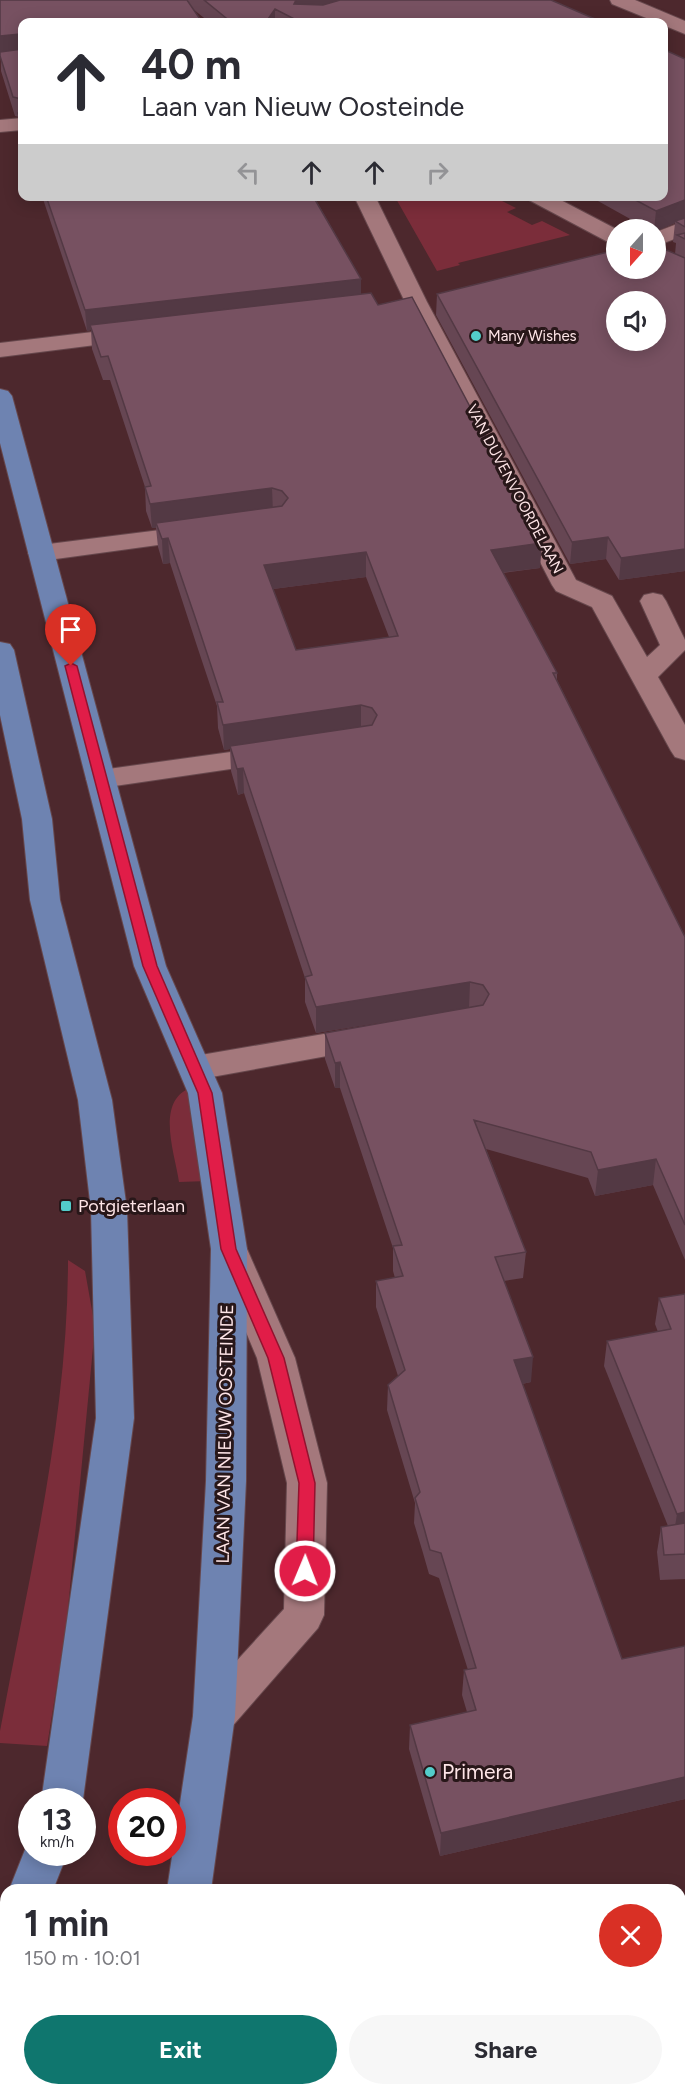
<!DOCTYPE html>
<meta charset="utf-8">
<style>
:root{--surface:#fff;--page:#f7f7f7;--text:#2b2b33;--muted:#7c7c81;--accent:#0f766e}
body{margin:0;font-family:Figtree,sans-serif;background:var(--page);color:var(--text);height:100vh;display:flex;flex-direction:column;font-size:22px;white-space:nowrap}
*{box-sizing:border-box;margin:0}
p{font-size:20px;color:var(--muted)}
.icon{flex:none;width:33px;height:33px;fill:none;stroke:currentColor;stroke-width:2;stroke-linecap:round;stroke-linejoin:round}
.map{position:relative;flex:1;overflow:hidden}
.details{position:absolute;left:0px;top:1884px;width:686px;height:212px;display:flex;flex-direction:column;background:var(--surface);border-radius:18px 18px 0 0;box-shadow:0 3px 15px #0003}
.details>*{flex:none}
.banner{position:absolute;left:18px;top:18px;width:650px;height:183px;border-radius:12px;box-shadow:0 3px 15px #0003;background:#fff;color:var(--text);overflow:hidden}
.needle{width:39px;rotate:201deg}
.buttons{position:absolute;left:606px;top:219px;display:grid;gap:12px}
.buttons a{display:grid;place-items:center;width:60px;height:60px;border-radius:50%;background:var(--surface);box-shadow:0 3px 15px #0003;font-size:30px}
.speed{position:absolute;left:18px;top:1788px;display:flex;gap:12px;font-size:30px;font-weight:700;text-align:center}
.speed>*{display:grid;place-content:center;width:78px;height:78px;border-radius:50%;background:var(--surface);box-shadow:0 3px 15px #0003;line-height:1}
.speed small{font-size:15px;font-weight:400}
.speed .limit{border:9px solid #d22;background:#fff;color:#111}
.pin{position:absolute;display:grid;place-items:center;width:51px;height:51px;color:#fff;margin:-62px -26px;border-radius:50% 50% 50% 0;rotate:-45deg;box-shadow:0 0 6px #0007}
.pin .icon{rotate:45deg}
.me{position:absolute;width:66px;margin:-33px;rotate:1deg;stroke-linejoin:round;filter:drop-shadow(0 0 4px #0008)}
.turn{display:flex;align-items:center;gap:21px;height:126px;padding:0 24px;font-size:27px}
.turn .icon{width:78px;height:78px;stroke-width:2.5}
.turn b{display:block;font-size:42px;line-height:51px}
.lanes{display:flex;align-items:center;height:57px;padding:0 24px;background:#0003;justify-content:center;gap:30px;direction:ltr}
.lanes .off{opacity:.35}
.round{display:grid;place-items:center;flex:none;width:63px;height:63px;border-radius:32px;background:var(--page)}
.summary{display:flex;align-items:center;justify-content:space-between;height:102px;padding:0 24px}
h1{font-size:36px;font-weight:700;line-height:45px}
.cta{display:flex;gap:12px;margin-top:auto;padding:12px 24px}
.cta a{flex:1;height:69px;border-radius:36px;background:var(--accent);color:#fff;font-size:24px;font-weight:700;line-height:69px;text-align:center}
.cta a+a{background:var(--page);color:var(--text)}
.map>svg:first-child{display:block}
.green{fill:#7b2d3a}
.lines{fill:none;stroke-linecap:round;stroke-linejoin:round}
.minor-casing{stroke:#66474c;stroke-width:2}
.major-casing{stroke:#66474c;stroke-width:2}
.minor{fill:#a4787c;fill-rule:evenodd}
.major{fill:#6e83b1;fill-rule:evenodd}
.wall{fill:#664653;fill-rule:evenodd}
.shaded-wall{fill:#533944}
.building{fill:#775161;stroke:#533944;stroke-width:1.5;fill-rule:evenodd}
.route{fill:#e11d48;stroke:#92132f;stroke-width:1.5}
.poi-dot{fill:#53cdca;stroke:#281719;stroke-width:2}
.labels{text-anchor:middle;stroke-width:6;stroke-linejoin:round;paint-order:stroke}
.far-poi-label{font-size:15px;fill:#fee5e7;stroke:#281719;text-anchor:start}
.far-street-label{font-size:15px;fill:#fee5e7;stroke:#281719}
.poi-label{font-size:18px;fill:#fee5e7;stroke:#281719;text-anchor:start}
.street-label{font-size:18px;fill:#fee5e7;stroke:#281719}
.near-poi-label{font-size:21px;fill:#fee5e7;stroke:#281719;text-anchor:start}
</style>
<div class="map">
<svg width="685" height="2095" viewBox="0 0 685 2095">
<rect width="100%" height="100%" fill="#4d282d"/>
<path class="green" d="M395,197H494L516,208L507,212L532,225L542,221L570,235L458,263L460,265L437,271Z
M188,1089L208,1181L179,1182C175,1154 156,1104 188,1089Z
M68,1260L85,1271L95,1327L66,1629L47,1746L0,1743V1731C29,1576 68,1419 68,1260Z
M6,2018V2090H176L175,2095H0V2028Z"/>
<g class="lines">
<defs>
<path id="minor" d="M610,0H635L685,21V34L663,25V22H656L612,4Z
M22,118V130L0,132V120Z
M354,196H375L427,302L576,580L612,596L647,657L660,645L640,601L644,595L653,593L662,595L666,601L685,640V650L658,677L685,725V760L675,757L671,751L592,607L556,591L552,585L405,302Z
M526,196H553L618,230L616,243L608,242L529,200Z
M685,221V235L656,246V232Z
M135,327L143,329L147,334L143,339L0,357V343Z
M200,525L209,528L213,533L209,538L41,561L32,559L28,553L32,547L41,545Z
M274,746L284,749L288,755L284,761L101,788L91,785L86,779L91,773L101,770Z
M370,1026L382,1030L386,1038L382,1046L195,1080L183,1076L178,1068L183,1060L195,1056Z
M229,1235L242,1239L247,1249L295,1358L327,1483L324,1615L318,1628L229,1730L214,1735L199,1730L193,1716L199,1702L284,1609L287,1483L257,1358L211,1249L216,1239Z
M685,1898V1942L680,1943V1899Z"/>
<path id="major" d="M0,389L8,391L12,396L166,966L222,1093L247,1249L246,1481L235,1716L211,1890H167L193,1716L206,1481L211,1249L188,1093L134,966L0,443Z
M0,642L10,644L14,650L52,819L60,900L112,1100L127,1210L134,1418L82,1807V1802H41L96,1418L91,1210L78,1100L30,900L22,819L0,715Z
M30,1837L32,1852H68L53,1890H9Z
M6,1907V1952L0,1954V1909Z
M222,2090H270L269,2095H221Z"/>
</defs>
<use href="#minor" class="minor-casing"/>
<use href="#major" class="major-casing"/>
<use href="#minor" class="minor"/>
<use href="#major" class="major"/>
</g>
<path class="wall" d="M0,0H551L300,22H209L193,9L22,22V140L20,132L19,117L15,116L1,71Z
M685,59V571L619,580L606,559L570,564L436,315L437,294L657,246L675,254L676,243L673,242L675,223L656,231V230H650L589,196H663Z
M42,196H316L317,202L361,279V294L540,568L503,573L557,673V680L685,937V1260L653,1185L595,1196L588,1178L486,1149L526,1252L523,1278L504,1281L531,1382L522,1384L622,1659L685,1646V1799L440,1856L409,1749L410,1725L467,1712L462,1695L464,1670H468L439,1578L429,1574L423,1553L414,1523L415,1503L387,1410L388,1385L398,1376L376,1307V1281L395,1278L393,1271V1248L340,1088H335L325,1059V1033L469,1008L316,1033L305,1002V978L244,793L238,795L231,771L230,749L224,750L218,728L217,706L196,643L170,563L163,564L158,547L156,528H152L146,511L145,487L110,380H103L92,349L91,330L87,331ZM366,577L389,637L296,650L273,589Z
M685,1294V1579L660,1580L657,1552L661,1527L668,1526L604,1366L607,1341L658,1332L655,1324L659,1298Z
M510,2090H680L685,2095H512Z"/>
<path class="shaded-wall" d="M296,0H346L297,16L294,4Z
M275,9V22H266Z
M20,34L22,53L0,55V36Z
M685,200V220L675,221V223L656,231V230H654L656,211Z
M361,279V299L90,325L91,330L87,331L85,310Z
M272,488L273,513L156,523V528H152L150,504Z
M608,537L606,559L570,564L572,542Z
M168,538L170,563L163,564L162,539Z
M542,543L540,568L489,574L491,550Z
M685,549V571L619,580L621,558Z
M366,552V577L265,590L264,565Z
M361,705V731L230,746V749L224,750L223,725Z
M243,768L244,793L238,795L237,769Z
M470,982L469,1008L316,1033V1007Z
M340,1062V1088H335V1063Z
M656,1159L653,1185L595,1196L598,1170Z
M533,1357L531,1382L512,1386L514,1360Z
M685,1512V1536L673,1539L677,1514Z
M685,1777V1799L440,1856L441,1833Z"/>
<path class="building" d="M0,0H187L202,22H22V126L18,113L22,110V99L13,97L0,56V52L22,49V36L20,34L0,36Z
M204,0H296L294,4L323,5L340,0H551L602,22H300L275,9L266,22H231Z
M663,49L685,59V200L656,211L628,196H663Z
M46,196H316L317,198H314L361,279L85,310Z
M685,218V227L675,221Z
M685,233V239L677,235Z
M656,240L657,246L685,258V549L621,558L608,537L572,542L437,294L616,250V268H656ZM616,302H656V340H616Z
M371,293L378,305L412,297L542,543L491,550L557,673H553L685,937V1225L656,1159L598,1170L591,1152L474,1120L526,1252L495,1257L533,1357L514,1360L622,1659L685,1646V1777L441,1833L410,1725L476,1710L464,1670L476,1668L441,1553L430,1550L424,1528L415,1498L420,1492L388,1385L405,1370L376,1281L403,1276L393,1246L402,1245L340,1062L335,1063L325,1033L483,1005L489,994L483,985L470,982L316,1007L305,977L312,975L243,768L237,769L230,746L372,725L377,715L372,708L361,705L223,725L217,702H223L195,617L168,538L162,539L156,523L282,506L288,498L282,491L272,488L150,504L145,487L151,486L108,356L101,357L90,325ZM366,552L398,636L296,650L264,565Z
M685,1294V1512L677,1514L607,1341L671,1329L659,1298Z
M685,1523V1554L664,1555L661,1527Z
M685,2019V2095H522L520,2090H680V2021Z"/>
<path class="route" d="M71,663L77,666L157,966L212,1093L236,1249L284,1358L315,1483L313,1571L311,1576L305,1578L299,1576L296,1571L299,1483L268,1358L221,1249L198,1093L143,966L65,666Z"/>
<g class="poi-dot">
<circle cx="476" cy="336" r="6"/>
<rect x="60" y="1200" width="12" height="12" rx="3"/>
<circle cx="430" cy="1772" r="6"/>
</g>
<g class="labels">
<g class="far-poi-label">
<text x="488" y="341">Many Wishes</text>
</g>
<g class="far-street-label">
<text transform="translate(515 489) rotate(62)" y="5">VAN DUVENVOORDELAAN</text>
</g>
<g class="poi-label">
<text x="78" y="1212">Potgieterlaan</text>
</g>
<g class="street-label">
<text transform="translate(225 1434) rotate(-89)" y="6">LAAN VAN NIEUW OOSTEINDE</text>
</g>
<g class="near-poi-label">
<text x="442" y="1779">Primera</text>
</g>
</g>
</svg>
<div class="buttons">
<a><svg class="needle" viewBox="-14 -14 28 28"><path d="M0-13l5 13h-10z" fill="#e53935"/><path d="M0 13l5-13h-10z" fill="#7c7c81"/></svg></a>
<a><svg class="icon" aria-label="sound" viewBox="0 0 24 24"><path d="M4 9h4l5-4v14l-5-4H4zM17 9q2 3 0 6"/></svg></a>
</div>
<div class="speed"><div>13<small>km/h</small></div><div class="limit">20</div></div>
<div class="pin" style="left:71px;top:666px;background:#d93025"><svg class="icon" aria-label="arrive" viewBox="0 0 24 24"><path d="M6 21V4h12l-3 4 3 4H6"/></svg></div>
<svg class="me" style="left:305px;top:1571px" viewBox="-20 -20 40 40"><circle r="17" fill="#e11d48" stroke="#fff" stroke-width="3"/><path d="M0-11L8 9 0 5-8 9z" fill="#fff"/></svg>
<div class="banner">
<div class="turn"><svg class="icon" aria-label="ahead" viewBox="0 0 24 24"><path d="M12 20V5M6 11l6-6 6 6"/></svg><div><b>40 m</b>Laan van Nieuw Oosteinde</div></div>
<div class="lanes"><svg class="icon off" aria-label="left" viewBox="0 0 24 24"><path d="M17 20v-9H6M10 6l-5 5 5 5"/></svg><svg class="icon" aria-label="ahead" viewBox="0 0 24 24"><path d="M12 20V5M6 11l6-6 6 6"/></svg><svg class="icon" aria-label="ahead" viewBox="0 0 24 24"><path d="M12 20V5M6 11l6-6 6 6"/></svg><svg class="icon off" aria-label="right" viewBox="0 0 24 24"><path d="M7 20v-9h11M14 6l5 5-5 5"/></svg></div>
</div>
<section class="details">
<div class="summary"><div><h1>1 min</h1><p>150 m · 10:01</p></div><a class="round" style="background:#d93025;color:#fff"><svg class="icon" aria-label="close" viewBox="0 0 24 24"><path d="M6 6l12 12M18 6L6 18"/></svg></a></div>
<div class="cta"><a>Exit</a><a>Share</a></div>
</section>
</div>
